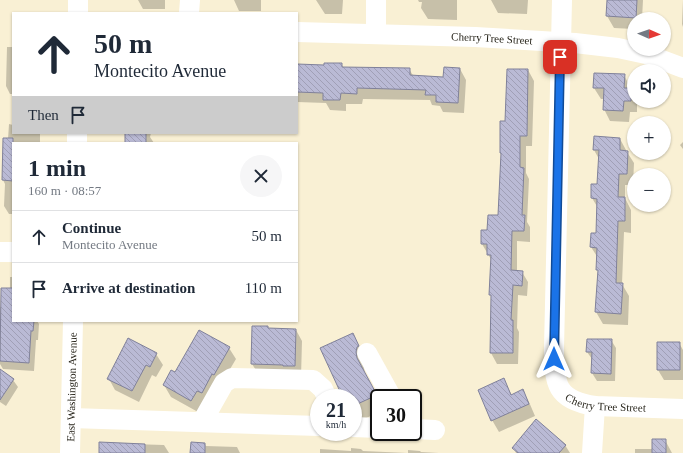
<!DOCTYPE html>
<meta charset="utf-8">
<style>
:root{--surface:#fff;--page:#f6f6f7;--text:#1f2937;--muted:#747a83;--line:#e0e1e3}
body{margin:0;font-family:"Times New Roman",serif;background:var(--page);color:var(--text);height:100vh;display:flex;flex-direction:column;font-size:15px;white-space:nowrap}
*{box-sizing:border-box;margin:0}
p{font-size:13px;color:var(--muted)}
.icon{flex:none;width:22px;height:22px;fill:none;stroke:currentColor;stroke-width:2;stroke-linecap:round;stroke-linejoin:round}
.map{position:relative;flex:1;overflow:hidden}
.side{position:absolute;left:12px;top:142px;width:286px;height:180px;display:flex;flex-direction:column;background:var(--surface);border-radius:0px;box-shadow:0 1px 3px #0004}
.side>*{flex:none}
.hud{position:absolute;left:12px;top:12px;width:286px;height:122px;border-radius:0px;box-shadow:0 1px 3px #0004;background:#fff;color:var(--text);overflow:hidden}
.needle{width:26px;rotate:92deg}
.tools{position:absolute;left:627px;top:12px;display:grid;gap:8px}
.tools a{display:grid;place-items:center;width:44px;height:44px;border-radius:50%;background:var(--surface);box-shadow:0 1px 3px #0004;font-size:20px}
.speed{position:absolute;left:310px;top:389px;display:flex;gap:8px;font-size:20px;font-weight:700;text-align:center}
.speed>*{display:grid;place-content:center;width:52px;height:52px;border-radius:50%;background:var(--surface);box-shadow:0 1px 3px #0004;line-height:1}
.speed small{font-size:10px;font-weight:400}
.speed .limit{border:2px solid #111;border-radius:6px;background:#fff;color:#111}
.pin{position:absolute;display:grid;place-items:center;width:34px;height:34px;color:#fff;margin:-17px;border-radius:8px;box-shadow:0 2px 6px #0006}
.me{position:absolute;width:44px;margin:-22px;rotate:0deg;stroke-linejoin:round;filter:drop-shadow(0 0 3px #0008)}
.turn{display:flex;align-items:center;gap:14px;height:84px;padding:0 16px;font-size:18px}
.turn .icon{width:52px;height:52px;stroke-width:2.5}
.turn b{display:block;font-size:28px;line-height:34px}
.then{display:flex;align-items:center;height:38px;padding:0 16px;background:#0003;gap:8px;font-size:15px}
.round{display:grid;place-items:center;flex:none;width:42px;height:42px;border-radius:21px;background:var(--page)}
.summary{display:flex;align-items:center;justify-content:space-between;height:68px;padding:0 16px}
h1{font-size:24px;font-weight:800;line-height:30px}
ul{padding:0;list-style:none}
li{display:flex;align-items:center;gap:12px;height:52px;padding:0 16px;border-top:1px solid var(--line)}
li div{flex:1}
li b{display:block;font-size:15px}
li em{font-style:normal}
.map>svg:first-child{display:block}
.shadow{fill:#0003}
.building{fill:url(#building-back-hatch);stroke:#80819a}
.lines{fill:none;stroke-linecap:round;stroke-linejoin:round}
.minor{stroke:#fff;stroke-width:20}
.route-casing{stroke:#114b97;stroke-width:10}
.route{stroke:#1a73e8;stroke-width:7}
.labels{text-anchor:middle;stroke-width:3;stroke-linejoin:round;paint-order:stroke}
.street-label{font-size:11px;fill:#211e14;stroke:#fff}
</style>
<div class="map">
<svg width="683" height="453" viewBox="0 0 683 453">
<defs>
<pattern id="building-back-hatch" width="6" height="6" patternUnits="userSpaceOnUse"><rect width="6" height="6" fill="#babad5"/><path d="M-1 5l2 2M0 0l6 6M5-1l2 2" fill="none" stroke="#a09fb6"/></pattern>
</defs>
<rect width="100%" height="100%" fill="#f9f0d4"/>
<path class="shadow" d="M138,0H165V9H143Z
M234,0H261V11H239Z
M316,0H343L342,14H325Z
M418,0H457V20L428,19L421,8L422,2H419Z
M491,0H528L527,14L498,13Z
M608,0H643L642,19H634V29L614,28L607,16Z
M683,0V27L682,24Z
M7,47H13V94H10L6,86Z
M341,64L344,68L409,69L414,77L444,78L460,69L466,80L464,113L443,112L440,106L432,105L430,100L363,99L362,104H346V111L330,110L326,103L297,102V65L325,66Z
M528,70L534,81L532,146H526V173L529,179L527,222L530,227V242L517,241V271L522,272L528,282L527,296L518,295L517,328L519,332L518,364H497L491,353L492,298L490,294L492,261L482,244L488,231L499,216L502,155L501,153L506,122Z
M624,75L634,95V101H637V112H630L629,122L610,121L604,109V99H601L594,88Z
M9,124L13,125V133H40V143H13V214H9L4,206L5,184L3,180L4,139H8Z
M126,133H151L150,137L154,143H126Z
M620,139L626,150V152H627L634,163L633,185H625V198L631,210V233L624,232L622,284L629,296L628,325L603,324L596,312L599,272L597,269L598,258L591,247L597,234L598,208L592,198V185H598L599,159L594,150Z
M683,142V149L680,145Z
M10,277H13V321H37L39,324L38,340H36L34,371L3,369L0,364V307H1L10,289Z
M268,329L296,330L302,341L301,377L259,375L252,364Z
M352,334L361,349L365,363L364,368L365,374L379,400V412L358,422L353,415V398H345Z
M611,340L616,348L615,381H597L592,373V359L587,352Z
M658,343H679L683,350V380H664L658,370Z
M229,348L236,359L220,386L198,412L171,397L164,385L175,373Z
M156,354L163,365L156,377L152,375L139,402L115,390L109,379Z
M0,372L13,380L18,387L6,406L0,402Z
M503,380L512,395L523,391L529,402L535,416L499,432L492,420Z
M665,440L672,453H635V449H653Z
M100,443L164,445L169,453H100Z
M205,444L206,446L237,447L240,453H191Z
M565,445L570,453H516L514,448Z
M351,448L361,449L363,451L408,453V450L420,451L421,452L439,453H320V449L351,451Z"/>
<path class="building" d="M607,0H637L636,18L606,16Z
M324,63H342V67L410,68V75L443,77L444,67L460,68L458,103L436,102V95H425L426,90L357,88V94L341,93L340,100H323V93L297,92V64L324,65Z
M507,69H528L527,136H520V167L524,168L522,215H525L524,231H512L511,270L523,271L522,286L513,285L511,320H513V353H490L491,295H489L491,255H487V244H481V230H487L488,215H498L501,153H500V121H505Z
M594,73L625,74L624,88H631V101H624L623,111L603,110L604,88H593Z
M125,133H146V143H125Z
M594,136L620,138V150L628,151L627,174H619L618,197H625V221H618L616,283H623L621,314L595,312L598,270H596L597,248L590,247L591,233H596L597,199L591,198V184H597L599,150H593Z
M3,138H13V181L2,180Z
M1,288H13V321H34L33,331H31L29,363L0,361Z
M252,326H268V328L296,329L295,366H283V365L251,364Z
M199,330L230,347L214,375L212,374L202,393L197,391L191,401L163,385L171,370L175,372Z
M353,333L359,346L357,347L356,352L357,358L377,395L353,406V398H343L320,348Z
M128,338L157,353L150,367L146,365L132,391L107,379Z
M587,339H612L611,374L591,373L592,352H586Z
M657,342H680V370H657Z
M0,369L14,379L0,400Z
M504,378L511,395L523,389L529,404L491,421L478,390Z
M536,419L566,445L559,453H518L512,448Z
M652,439H666V453H652Z
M99,442L145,444V453H99Z
M191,442L205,443V453H190Z"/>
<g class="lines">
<g class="minor">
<path id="s1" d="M562,0L554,348C554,384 556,400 595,406L683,409"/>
<path d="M78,13V0"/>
<path d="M189,13L190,0"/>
<path id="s2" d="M297,32L475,37L575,43L618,48L646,54L683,68"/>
<path d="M376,34V0"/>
<path d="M77,143V133"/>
<path d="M0,252H13"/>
<path d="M367,353L392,398"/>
<path d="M71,418L319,426"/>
<path d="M202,422L224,383L232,378L313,380L323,389L327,398"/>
<path d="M353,427L379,428"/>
<path d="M413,429L435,430"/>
<path id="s3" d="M70,453L73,321"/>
<path d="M592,453L595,406"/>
</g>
</g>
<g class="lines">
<defs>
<path id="route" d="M554,359L560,57"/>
</defs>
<use href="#route" class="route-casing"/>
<use href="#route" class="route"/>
</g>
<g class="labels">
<g class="street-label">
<text dy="4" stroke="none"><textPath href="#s2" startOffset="195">Cherry Tree Street</textPath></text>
<text dy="4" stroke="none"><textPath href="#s3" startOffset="66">East Washington Avenue</textPath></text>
<text dy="4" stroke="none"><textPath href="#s1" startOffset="440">Cherry Tree Street</textPath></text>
</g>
</g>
</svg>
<div class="tools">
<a><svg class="needle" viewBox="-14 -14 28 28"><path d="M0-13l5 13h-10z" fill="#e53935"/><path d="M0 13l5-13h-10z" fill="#747a83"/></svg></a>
<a><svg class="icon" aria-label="sound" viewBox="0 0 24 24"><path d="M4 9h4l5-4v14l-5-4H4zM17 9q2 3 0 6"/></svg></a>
<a>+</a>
<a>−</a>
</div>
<div class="speed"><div>21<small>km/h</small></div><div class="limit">30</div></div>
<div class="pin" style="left:560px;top:57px;background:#d93025"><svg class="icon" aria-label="arrive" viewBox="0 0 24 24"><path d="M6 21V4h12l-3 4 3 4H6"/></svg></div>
<svg class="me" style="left:554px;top:359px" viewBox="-20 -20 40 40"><path d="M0-17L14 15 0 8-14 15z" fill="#1a73e8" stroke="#fff" stroke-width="4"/></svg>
<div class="hud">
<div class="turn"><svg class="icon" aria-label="ahead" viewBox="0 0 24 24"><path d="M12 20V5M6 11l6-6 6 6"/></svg><div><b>50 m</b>Montecito Avenue</div></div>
<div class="then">Then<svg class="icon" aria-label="arrive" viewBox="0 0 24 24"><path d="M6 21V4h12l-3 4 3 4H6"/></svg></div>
</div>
<section class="side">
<div class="summary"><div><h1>1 min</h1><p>160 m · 08:57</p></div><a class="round"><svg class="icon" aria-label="close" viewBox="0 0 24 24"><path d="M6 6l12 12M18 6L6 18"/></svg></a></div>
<ul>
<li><svg class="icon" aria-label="ahead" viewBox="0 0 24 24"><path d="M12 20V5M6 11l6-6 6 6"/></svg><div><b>Continue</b><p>Montecito Avenue</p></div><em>50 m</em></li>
<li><svg class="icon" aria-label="arrive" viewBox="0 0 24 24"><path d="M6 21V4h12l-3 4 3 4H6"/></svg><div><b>Arrive at destination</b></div><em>110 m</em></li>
</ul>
</section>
</div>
